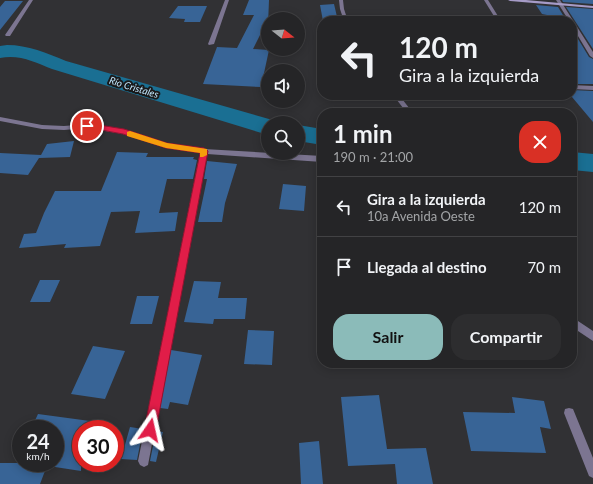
<!DOCTYPE html>
<html lang="es">
<meta charset="utf-8">
<style>
:root{--surface:#252527;--page:#2d2d2f;--text:#f1f3f6;--muted:#a3a5a7;--line:#424244;--accent:#8bbbb9}
body{margin:0;font-family:Lato,sans-serif;background:var(--page);color:var(--text);height:100vh;display:flex;flex-direction:column;font-size:15px;white-space:nowrap}
*{box-sizing:border-box;margin:0}
p{font-size:13px;color:var(--muted)}
.icon{flex:none;width:22px;height:22px;fill:none;stroke:currentColor;stroke-width:2;stroke-linecap:round;stroke-linejoin:round}
.map{position:relative;flex:1;overflow:hidden}
.details{position:absolute;left:317px;top:108px;width:260px;height:260px;display:flex;flex-direction:column;background:var(--surface);border-radius:16px;box-shadow:0 2px 10px #0003,0 0 0 1px var(--line)}
.details>*{flex:none}
.guide{position:absolute;left:317px;top:16px;width:260px;height:84px;border-radius:16px;box-shadow:0 2px 10px #0003,0 0 0 1px var(--line);background:#252527;color:var(--text);overflow:hidden}
.needle{width:26px;rotate:107deg}
.buttons{position:absolute;left:261px;top:12px;display:grid;gap:8px}
.buttons a{display:grid;place-items:center;width:44px;height:44px;border-radius:50%;background:var(--surface);box-shadow:0 2px 10px #0003,0 0 0 1px var(--line);font-size:20px}
.speed{position:absolute;left:12px;top:420px;display:flex;gap:8px;font-size:20px;font-weight:700;text-align:center}
.speed>*{display:grid;place-content:center;width:52px;height:52px;border-radius:50%;background:var(--surface);box-shadow:0 2px 10px #0003,0 0 0 1px var(--line);line-height:1}
.speed small{font-size:10px;font-weight:400}
.speed .limit{border:6px solid #d22;background:#fff;color:#111}
.pin{position:absolute;display:grid;place-items:center;width:34px;height:34px;color:#fff;margin:-17px;border:2px solid #fff;border-radius:50%;box-shadow:0 1px 4px #0007}
.me{position:absolute;width:44px;margin:-22px;rotate:11deg;stroke-linejoin:round;filter:drop-shadow(0 0 3px #0008)}
.turn{display:flex;align-items:center;gap:14px;height:84px;padding:0 16px;font-size:18px}
.turn .icon{width:52px;height:52px;stroke-width:2.5}
.turn b{display:block;font-size:28px;line-height:34px}
.round{display:grid;place-items:center;flex:none;width:42px;height:42px;border-radius:16px;background:var(--page)}
.head{display:flex;align-items:center;justify-content:space-between;height:68px;padding:0 16px}
h1{font-size:24px;font-weight:700;line-height:30px}
.primary-button{display:flex;gap:8px;margin-top:auto;padding:8px 16px}
.primary-button a{flex:1;height:46px;border-radius:16px;background:var(--accent);color:#111;font-size:16px;font-weight:700;line-height:46px;text-align:center}
.primary-button a+a{background:var(--page);color:var(--text)}
ul{padding:0;list-style:none}
li{display:flex;align-items:center;gap:12px;height:60px;padding:0 16px;border-top:1px solid var(--line)}
li div{flex:1}
li b{display:block;font-size:15px}
li em{font-style:normal}
.map>svg:first-child{display:block}
.lines{fill:none;stroke-linecap:round;stroke-linejoin:round}
.river{fill:#1a6f93;fill-rule:evenodd}
.building{fill:#386496}
.street{fill:#7c7591;fill-rule:evenodd}
.secondary{fill:#a69bc7;fill-rule:evenodd}
.route{fill:#e11d48;stroke:#92132f}
.slow{fill:#f59e0b}
.labels{text-anchor:middle;stroke-width:4;stroke-linejoin:round;paint-order:stroke}
.far-water-label{font-size:10px;font-style:italic;fill:#c0e6fc;stroke:#19191a}
</style>
<div class="map">
<svg width="593" height="484" viewBox="0 0 593 484">
<rect width="100%" height="100%" fill="#313134"/>
<g class="lines">
<path class="river" d="M7,45C28,45 47,53 66,61L276,121L277,123H268V135L52,69C35,62 19,54 0,58V46Z
M298,125L322,129V145L298,141Z
M572,152L593,154V172L572,170Z"/>
</g>
<path class="building" d="M249,0H269L268,25H265L253,49L269,50L261,87L203,84L217,47L237,48L254,15H243Z
M562,0H593V4L563,2Z
M5,1H23L0,30V7Z
M334,4L338,21H323L320,5Z
M536,5L558,7L566,20L549,19L547,15L542,14Z
M178,6H207L200,22H184L185,19L169,18Z
M566,7L593,9V49Z
M572,29L589,57L593,59V84H572Z
M572,90L593,91V122L572,97Z
M74,141L70,157L39,158L28,175L0,173V153L41,155L47,144Z
M117,152L148,153L146,157H194L193,159L197,160L193,179H167L159,213L178,212L175,231L135,233L140,211L111,212L100,246L64,248L66,244L19,248L24,234L36,233L44,213L55,191H101Z
M207,161L237,164L225,203L222,222H198L207,179H204Z
M283,184L306,186L304,211L279,209Z
M40,280H60L50,302H30Z
M194,281L221,282L218,298H247L245,319H214L213,324L184,322Z
M137,296H159L152,324H130Z
M248,330L274,331L272,365L244,364Z
M93,346L125,351L105,399L71,394Z
M171,350L202,355L188,405L170,402L168,409L160,408Z
M379,395L387,449L426,448L433,484H397L395,464L348,466L341,397Z
M512,397L544,401L551,429L540,427L546,453L471,451L463,412L515,413Z
M38,414L90,421L89,429H81V471L55,467V429H31Z
M130,427L143,429L137,460L121,459Z
M156,431L163,432L156,462L150,461Z
M319,441L323,484H301L299,443Z
M0,463H48L40,484H0Z"/>
<g class="lines">
<path class="street" d="M29,0H33L10,36H6L5,35Z
M225,0H229L214,44L209,45L208,44Z
M339,0H343L344,9L348,21H344L340,9Z
M484,0H488L501,21H497Z
M556,0H560L593,52V58L590,56L572,26V21H569Z
M572,85L593,86V90L572,89Z
M393,95H399L413,113H407Z
M0,117L42,125L64,126L87,124L124,130L166,144L204,149L322,156V162L207,154L148,465L144,467L140,465L138,461L200,153L166,148L123,134L87,128L64,130L42,129L0,121Z
M572,317L593,331V341L572,327Z
M569,408L573,409L593,458V478L589,476L564,413L565,409Z"/>
<path class="secondary" d="M508,0H526L593,6V8L510,1Z"/>
</g>
<path class="route" d="M87,123L124,129L167,143L204,148L208,151L156,430L155,434L150,436L146,434L144,430L200,153L166,148L123,134L85,127V124Z"/>
<path class="slow" d="M130,131L167,143L207,149V155L203,157H200V153L166,148L127,136V132Z"/>
<g class="labels">
<g class="far-water-label">
<text transform="translate(134 87) rotate(17)" y="4">Río Cristales</text>
</g>
</g>
</svg>
<div class="buttons">
<a><svg class="needle" viewBox="-14 -14 28 28"><path d="M0-13l5 13h-10z" fill="#e53935"/><path d="M0 13l5-13h-10z" fill="#a3a5a7"/></svg></a>
<a><svg class="icon" aria-label="sound" viewBox="0 0 24 24"><path d="M4 9h4l5-4v14l-5-4H4zM17 9q2 3 0 6"/></svg></a>
<a><svg class="icon" aria-label="search" viewBox="0 0 24 24"><circle cx="10" cy="10" r="6"/><path d="M15 15l6 6"/></svg></a>
</div>
<div class="speed"><div>24<small>km/h</small></div><div class="limit">30</div></div>
<div class="pin" style="left:87px;top:126px;background:#d93025"><svg class="icon" aria-label="arrive" viewBox="0 0 24 24"><path d="M6 21V4h12l-3 4 3 4H6"/></svg></div>
<svg class="me" style="left:150px;top:430px" viewBox="-20 -20 40 40"><path d="M0-17L14 15 0 8-14 15z" fill="#e11d48" stroke="#fff" stroke-width="4"/></svg>
<div class="guide">
<div class="turn"><svg class="icon" aria-label="left" viewBox="0 0 24 24"><path d="M17 20v-9H6M10 6l-5 5 5 5"/></svg><div><b>120 m</b>Gira a la izquierda</div></div>
</div>
<section class="details">
<div class="head"><div><h1>1 min</h1><p>190 m · 21:00</p></div><a class="round" style="background:#d93025;color:#fff"><svg class="icon" aria-label="close" viewBox="0 0 24 24"><path d="M6 6l12 12M18 6L6 18"/></svg></a></div>
<ul>
<li><svg class="icon" aria-label="left" viewBox="0 0 24 24"><path d="M17 20v-9H6M10 6l-5 5 5 5"/></svg><div><b>Gira a la izquierda</b><p>10a Avenida Oeste</p></div><em>120 m</em></li>
<li><svg class="icon" aria-label="arrive" viewBox="0 0 24 24"><path d="M6 21V4h12l-3 4 3 4H6"/></svg><div><b>Llegada al destino</b></div><em>70 m</em></li>
</ul>
<div class="primary-button"><a>Salir</a><a>Compartir</a></div>
</section>
</div>
